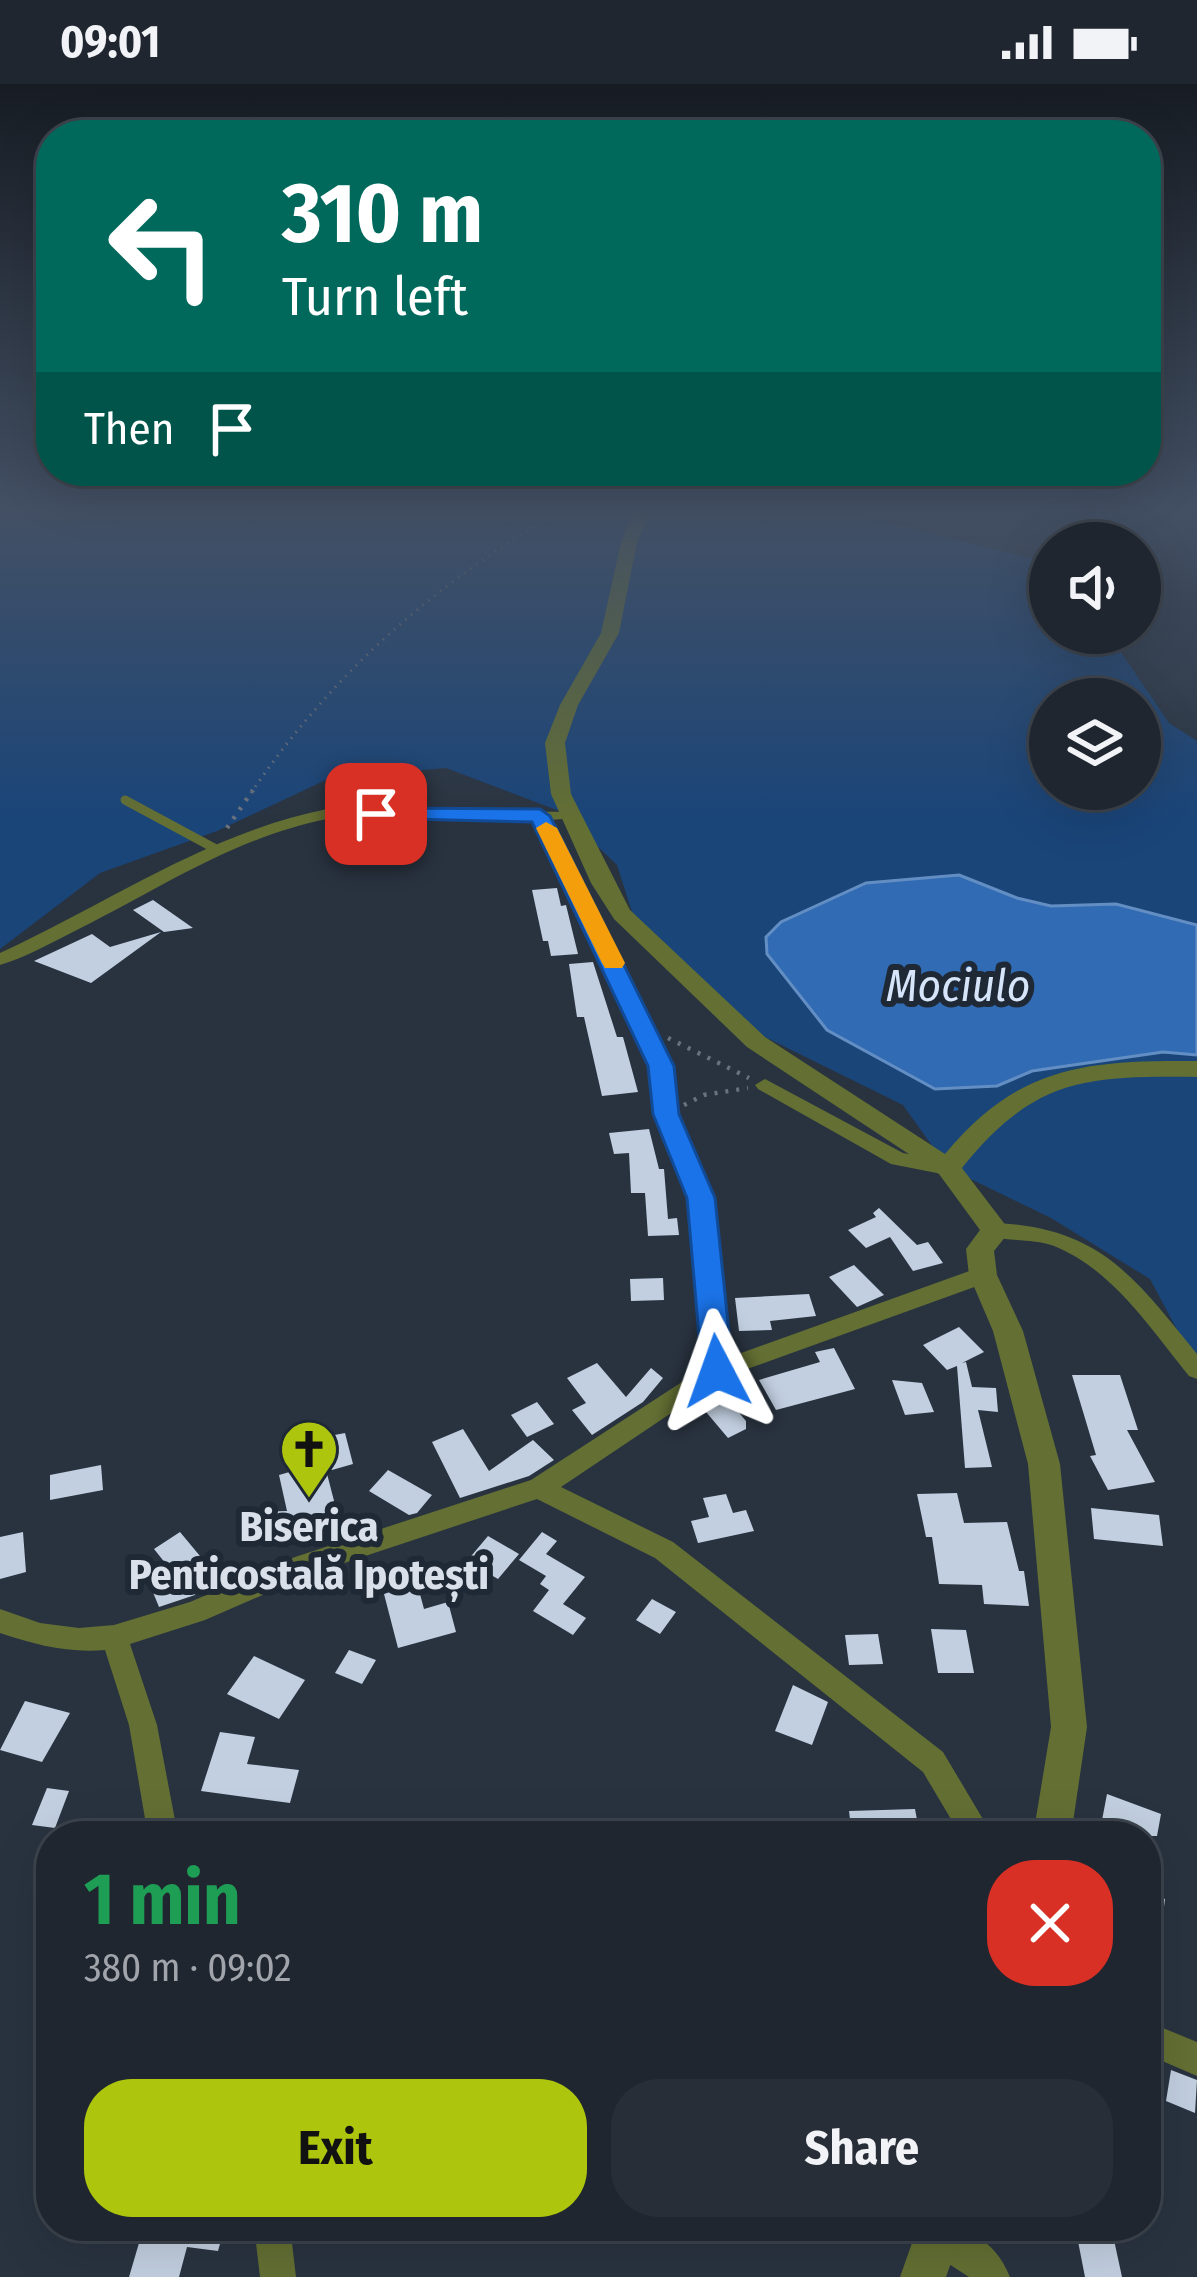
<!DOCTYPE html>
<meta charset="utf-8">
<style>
:root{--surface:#1f2630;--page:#272e38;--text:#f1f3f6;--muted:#a1a5ab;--line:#3c434c;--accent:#adc60d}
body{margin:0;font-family:"Fira Sans Condensed",sans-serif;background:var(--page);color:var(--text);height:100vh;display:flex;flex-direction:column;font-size:45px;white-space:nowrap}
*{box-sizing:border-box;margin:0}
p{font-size:39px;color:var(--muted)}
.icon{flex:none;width:66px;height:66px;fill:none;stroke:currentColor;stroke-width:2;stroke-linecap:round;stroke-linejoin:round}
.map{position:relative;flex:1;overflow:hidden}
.details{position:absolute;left:36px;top:1737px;width:1125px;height:420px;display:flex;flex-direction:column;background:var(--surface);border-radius:48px;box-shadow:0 12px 48px #0002,0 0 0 3px var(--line)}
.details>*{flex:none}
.hud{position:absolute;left:36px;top:36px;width:1125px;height:366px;border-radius:48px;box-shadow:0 12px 48px #0002,0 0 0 3px var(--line);background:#00695c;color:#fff;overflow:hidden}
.controls{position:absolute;left:1029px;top:438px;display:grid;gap:24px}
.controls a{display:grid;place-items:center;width:132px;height:132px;border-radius:50%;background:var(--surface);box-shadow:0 12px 48px #0002,0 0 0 3px var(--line);font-size:60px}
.pin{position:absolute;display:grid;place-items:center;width:102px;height:102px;color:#fff;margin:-51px;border-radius:24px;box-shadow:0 6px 18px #0006}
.me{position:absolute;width:132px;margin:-66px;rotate:356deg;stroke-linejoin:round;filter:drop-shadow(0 0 9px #0008)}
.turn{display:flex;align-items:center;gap:42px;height:252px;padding:0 48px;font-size:54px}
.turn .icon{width:156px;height:156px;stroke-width:2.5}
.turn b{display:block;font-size:84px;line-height:102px}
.then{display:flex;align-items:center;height:114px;padding:0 48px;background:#0003;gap:24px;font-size:45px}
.round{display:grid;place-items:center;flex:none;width:126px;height:126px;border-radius:48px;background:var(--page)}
.summary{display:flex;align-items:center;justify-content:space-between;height:204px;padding:0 48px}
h1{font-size:72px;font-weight:700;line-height:90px;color:#1e9e55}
.primary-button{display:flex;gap:24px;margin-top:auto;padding:24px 48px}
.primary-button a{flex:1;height:138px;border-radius:48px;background:var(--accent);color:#111;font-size:48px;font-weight:700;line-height:138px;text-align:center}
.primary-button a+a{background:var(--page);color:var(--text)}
.status{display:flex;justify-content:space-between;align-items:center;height:84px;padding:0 60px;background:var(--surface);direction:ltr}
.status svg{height:33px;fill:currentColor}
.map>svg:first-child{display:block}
.green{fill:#1a4579;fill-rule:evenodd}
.water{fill:#316bb3;stroke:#638ec3;stroke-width:3}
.building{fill:#c2cfe0}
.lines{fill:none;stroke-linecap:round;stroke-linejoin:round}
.path-far1{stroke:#69727e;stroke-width:3;stroke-dasharray:1.5 6;stroke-linecap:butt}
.path{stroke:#69727e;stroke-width:4.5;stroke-dasharray:3 8;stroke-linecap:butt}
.service{stroke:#636f33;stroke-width:9}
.minor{fill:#636f33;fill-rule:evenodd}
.tertiary{fill:#636f33;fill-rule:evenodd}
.route{fill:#1a73e8;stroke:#114b97;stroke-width:3}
.slow{fill:#f59e0b}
.labels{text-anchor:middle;stroke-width:12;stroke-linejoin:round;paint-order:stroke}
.poi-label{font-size:42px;font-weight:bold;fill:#d9e0e9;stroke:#1f2936}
.water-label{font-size:45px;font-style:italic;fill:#d6e5f9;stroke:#1f2936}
</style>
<div class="status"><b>09:01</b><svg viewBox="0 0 49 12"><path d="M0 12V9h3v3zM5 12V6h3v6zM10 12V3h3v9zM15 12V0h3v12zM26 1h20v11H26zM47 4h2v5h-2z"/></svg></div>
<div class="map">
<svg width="1197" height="2193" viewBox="0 0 1197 2193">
<rect width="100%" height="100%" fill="#293340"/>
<path class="green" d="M0,430H828L885,438L1038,476L1050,488V549H1108L1169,639L1197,657V1283L1150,1195L1051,1134L948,1084L903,1021L708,925L642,859L617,781L562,728L446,684L330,694L217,747L100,789L0,865ZM1050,615H1140V705H1050Z"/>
<path class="water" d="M959,791L1017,814L1051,822L1116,820L1197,841V971L1163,968L1032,987L997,1002L935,1005L827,946L767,870L766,853L781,838L866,799Z"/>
<path class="building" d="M557,804L561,822L566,821L578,870L551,872L548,857H543L532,806Z
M153,816L193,844L164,848L133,826Z
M161,848L91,899L34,877L92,850L110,863Z
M593,878L617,953H623L638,1008L602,1012L584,933H577L569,880Z
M649,1045L659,1085H664L668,1135L677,1134L679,1151L648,1152L645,1109H631L629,1069L614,1070L609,1049Z
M879,1124L917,1161L928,1158L943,1179L913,1187L890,1153L866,1164L848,1146L876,1133L873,1129Z
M854,1181L884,1211L857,1223L829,1193Z
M663,1194L664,1216L631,1217L630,1195Z
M809,1210L816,1232L770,1237L772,1246L739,1247L735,1214Z
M959,1243L984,1268L962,1279L966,1278L972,1303L996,1304L998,1328L978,1326L992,1383L965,1384L957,1282L947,1286L923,1261Z
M834,1264L855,1305L776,1326L759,1296L820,1278L815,1268Z
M597,1279L626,1313L651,1284L663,1294L643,1318L592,1351L572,1326L586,1319L567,1294Z
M1072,1291H1120L1138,1346H1127L1155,1398L1108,1406L1090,1372L1096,1371Z
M892,1296L922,1299L934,1328L905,1331Z
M724,1311L746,1337V1345L728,1354L701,1322Z
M537,1318L554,1340L527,1353L511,1331Z
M463,1345L489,1387L533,1356L554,1376L529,1392L460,1414L432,1358Z
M345,1349L353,1380L332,1386L325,1382L340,1440L281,1456H247L251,1428L287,1427L279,1391L293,1387L287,1360Z
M101,1381L103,1406L50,1416V1391Z
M388,1386L432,1411L417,1429L409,1431L369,1407Z
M957,1409L964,1439L1007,1438L1019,1487H1024L1029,1522L984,1520L982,1501L939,1500L932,1453H926L917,1410Z
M726,1410L733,1429L746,1426L754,1447L698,1459L691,1437L709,1433L703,1414Z
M1091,1424L1159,1431L1163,1462L1094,1455Z
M23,1448L26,1488L0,1495V1453Z
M180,1448L200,1472L174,1490L154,1465Z
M542,1448L557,1457L546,1470L585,1493L563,1520L586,1534L573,1551L533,1527L549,1506L540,1500L546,1492L519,1476Z
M488,1452L519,1470L498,1495L467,1477Z
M186,1486L195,1511L159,1523L150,1501Z
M417,1499L424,1525L448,1518L456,1548L398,1564L384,1510Z
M652,1515L676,1528L660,1550L636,1536Z
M931,1545L966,1546L974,1589H938Z
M878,1550L883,1580L849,1581L845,1551Z
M349,1566L376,1576L362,1600L335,1589Z
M254,1572L305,1596L279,1635L227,1610Z
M793,1601L828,1618L812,1661L775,1647Z
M25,1617L70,1629L42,1678L0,1666Z
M220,1648L255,1653L247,1680L299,1686L290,1719L201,1707Z
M47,1704L69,1707L55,1744L32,1741Z
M1107,1710L1161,1730L1157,1752H1099Z
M915,1725L920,1752H852L849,1727Z
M1146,1809L1165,1815L1157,1878L1146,1877Z
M1171,1986L1197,1996L1195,2029L1166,2017Z
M144,2142H225L218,2167L187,2163L179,2193H129Z
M1075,2142H1111L1122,2193H1085Z"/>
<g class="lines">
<path class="path-far1" d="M251,709C331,591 433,501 555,430"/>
<path class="path" d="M227,744L253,706
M668,954L749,994
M684,1021L704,1011L748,1004"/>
<path class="service" d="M125,716L214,764"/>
<path class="minor" d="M327,725L575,728V734L550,736L671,982L676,1030L712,1114L727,1274L975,1185H991L994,1191L991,1197L725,1293L561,1403L673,1458L943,1668L993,1752H961L923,1688L655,1474L537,1415L311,1490L205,1536L130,1560L157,1641L178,1752H148L129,1641L105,1566C67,1569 36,1561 0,1549V1525L40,1539L79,1544L114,1541L190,1518L295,1473L531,1396L705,1283L690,1114L656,1030L651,982L534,736L327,735C232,754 155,808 69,850C47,861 24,874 0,881V869C109,819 208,749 327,725Z
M765,995L903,1069L947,1077L957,1084L947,1091L891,1080L758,1005L755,1001Z
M996,1139C1101,1144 1135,1194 1197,1270V1295L1189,1292C1151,1245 1112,1185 1054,1162C1032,1154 1010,1158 988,1152L985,1147L988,1142Z
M1146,1937L1197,1958V1992L1146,1970Z
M254,2142H290L296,2193H260Z
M923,2142C964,2142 993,2152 1010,2193H969L924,2164L919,2151Z"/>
<path class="tertiary" d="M633,430H649L637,458L619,549L578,621L565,659L571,710L630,826L765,953L945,1070C1018,981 1088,976 1197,977V993C1087,992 1035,993 962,1084L1010,1147L994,1167L997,1191L1023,1247L1060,1380L1087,1643L1071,1752H1033L1051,1643L1028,1380L993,1247L969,1191L966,1165L980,1146L939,1090L747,963L614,835L591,799L551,710L545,659L560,621L601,549L621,458Z
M918,2142H964L946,2193H900Z"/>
</g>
<linearGradient id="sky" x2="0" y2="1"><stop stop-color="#171c23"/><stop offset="0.58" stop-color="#435064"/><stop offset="1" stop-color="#435064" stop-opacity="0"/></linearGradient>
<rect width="1197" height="737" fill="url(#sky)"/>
<path class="route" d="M376,724L540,725L550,732L674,982L679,1030L715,1114L733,1287L728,1295H706L702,1287L687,1114L653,1030L648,982L532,738L369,734V725Z"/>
<path class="slow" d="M546,738L557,744L625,879L622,884H605L602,879L536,744Z"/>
<defs>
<symbol id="church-pin" viewBox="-11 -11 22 30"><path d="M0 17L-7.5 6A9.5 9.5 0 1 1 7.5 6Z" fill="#adc60d" stroke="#1f2936"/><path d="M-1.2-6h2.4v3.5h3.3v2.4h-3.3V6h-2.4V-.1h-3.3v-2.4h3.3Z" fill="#111"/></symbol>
</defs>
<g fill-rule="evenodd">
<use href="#church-pin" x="276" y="1332" width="66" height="90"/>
</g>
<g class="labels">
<g class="poi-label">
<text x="309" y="1457">Biserica<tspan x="309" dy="48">Penticostală Ipotești</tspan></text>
</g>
<g class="water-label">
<text x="958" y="917">Mociulo</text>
</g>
</g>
</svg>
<div class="controls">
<a><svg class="icon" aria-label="sound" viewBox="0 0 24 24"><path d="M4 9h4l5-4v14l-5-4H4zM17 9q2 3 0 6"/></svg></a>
<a><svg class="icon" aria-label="layers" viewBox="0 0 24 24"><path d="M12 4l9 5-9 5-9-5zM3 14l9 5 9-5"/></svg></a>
</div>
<div class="pin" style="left:376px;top:730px;background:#d93025"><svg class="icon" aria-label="arrive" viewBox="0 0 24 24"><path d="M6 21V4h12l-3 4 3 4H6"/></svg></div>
<svg class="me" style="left:717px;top:1287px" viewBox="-20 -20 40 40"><path d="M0-17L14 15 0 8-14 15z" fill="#1a73e8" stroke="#fff" stroke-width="4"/></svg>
<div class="hud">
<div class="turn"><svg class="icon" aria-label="left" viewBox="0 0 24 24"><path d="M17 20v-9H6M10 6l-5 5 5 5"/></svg><div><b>310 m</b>Turn left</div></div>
<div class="then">Then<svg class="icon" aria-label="arrive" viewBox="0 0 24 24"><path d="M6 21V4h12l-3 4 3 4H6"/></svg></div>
</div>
<section class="details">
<div class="summary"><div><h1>1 min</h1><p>380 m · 09:02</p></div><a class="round" style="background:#d93025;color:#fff"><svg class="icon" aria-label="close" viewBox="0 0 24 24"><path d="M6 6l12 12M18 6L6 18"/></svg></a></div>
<div class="primary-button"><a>Exit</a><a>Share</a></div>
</section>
</div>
